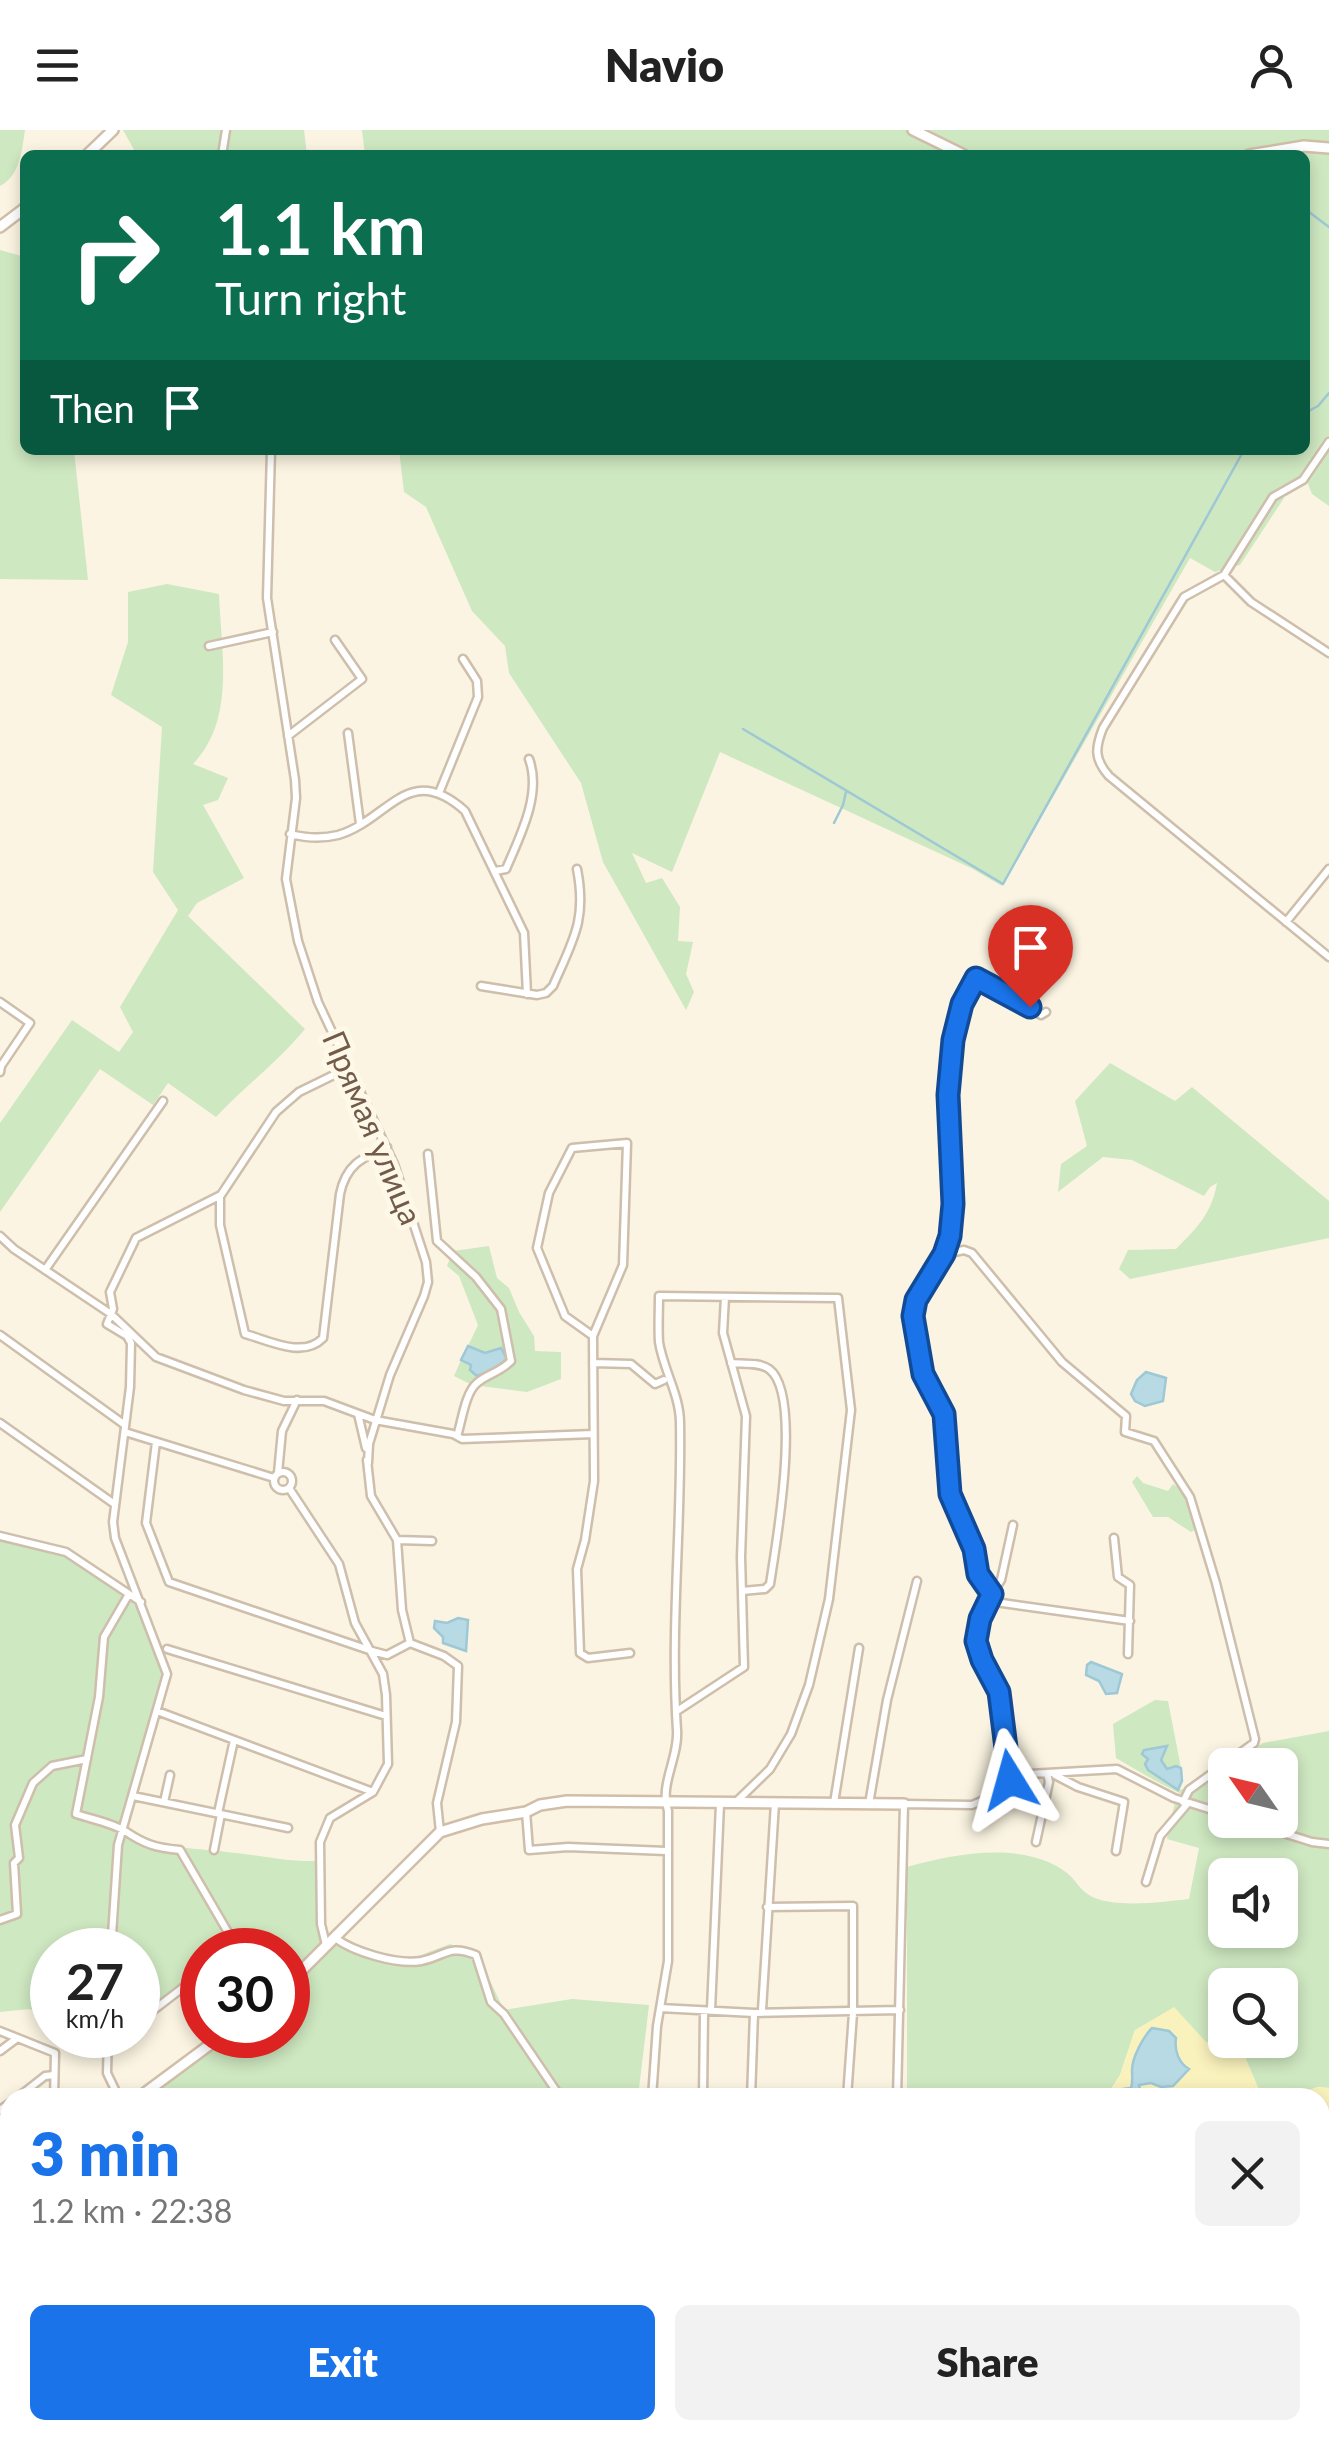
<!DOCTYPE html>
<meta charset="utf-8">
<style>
:root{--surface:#fff;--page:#f2f2f2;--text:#222;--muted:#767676;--accent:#1a73e8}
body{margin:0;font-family:Lato,sans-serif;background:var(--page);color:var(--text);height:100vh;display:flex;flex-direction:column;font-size:38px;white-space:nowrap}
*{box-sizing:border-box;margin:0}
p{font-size:32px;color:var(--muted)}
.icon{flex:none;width:55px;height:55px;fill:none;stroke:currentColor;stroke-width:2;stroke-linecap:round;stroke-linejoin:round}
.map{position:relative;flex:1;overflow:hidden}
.panel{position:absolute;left:0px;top:1958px;width:1330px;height:352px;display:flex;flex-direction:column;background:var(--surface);border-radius:30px 30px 0 0;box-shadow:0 5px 15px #0003}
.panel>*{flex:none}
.top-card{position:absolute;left:20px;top:20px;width:1290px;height:305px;border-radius:15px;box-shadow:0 5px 15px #0003;background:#0b6e4f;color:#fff;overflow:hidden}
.needle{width:65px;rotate:304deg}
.fabs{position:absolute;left:1208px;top:1618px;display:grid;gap:20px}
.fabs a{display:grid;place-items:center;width:90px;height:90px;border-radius:15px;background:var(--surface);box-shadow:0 5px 15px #0003;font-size:50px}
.speed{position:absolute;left:30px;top:1798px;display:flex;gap:20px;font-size:50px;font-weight:700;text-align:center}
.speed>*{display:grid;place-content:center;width:130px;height:130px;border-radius:50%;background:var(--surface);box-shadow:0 5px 15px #0003;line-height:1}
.speed small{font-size:25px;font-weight:400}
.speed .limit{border:15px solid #d22;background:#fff;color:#111}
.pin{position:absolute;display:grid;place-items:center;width:85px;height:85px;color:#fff;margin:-102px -42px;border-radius:50% 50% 50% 0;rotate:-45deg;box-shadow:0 0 10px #0007}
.pin .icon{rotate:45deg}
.me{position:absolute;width:110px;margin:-55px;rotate:352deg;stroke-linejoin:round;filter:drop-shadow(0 0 8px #0008)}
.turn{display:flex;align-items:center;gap:35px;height:210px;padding:0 30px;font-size:45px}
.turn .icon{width:130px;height:130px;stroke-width:2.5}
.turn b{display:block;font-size:70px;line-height:85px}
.then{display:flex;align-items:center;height:95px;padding:0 30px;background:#0003;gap:20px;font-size:38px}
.round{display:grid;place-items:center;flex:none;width:105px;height:105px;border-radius:15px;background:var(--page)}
.overview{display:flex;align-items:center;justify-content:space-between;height:170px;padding:0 30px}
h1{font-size:60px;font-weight:800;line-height:75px;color:var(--accent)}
.primary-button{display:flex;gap:20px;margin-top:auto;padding:20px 30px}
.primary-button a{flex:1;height:115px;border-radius:15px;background:var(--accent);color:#fff;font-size:40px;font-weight:800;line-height:115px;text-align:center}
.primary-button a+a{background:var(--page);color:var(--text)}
header{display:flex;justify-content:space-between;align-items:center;height:130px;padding:0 30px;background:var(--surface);font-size:45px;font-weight:800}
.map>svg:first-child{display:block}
.green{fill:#cee8c1;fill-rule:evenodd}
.sand{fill:#faf2bd}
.water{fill:#b7dae4;stroke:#9ec8d5;stroke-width:2.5}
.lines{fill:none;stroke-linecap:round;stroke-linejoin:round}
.stream{stroke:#9ec8d5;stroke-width:2.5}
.street-casing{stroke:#cebeac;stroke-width:11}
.secondary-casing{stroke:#d1bea9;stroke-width:14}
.street{stroke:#fff;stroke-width:6}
.secondary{stroke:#fff;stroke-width:9}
.route-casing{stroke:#114b97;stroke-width:25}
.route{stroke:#1a73e8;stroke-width:18}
.labels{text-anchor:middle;stroke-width:10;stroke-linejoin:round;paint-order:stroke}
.street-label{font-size:32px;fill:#725b49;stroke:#fef8e8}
</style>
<header><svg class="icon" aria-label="menu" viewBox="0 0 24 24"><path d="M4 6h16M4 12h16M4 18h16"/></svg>Navio<svg class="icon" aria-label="person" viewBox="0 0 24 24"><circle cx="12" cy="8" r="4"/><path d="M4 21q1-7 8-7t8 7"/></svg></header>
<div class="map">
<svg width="1329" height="2309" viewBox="0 0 1329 2309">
<rect width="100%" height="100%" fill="#fbf4e2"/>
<path class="green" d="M0,0H25C22,20 20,46 0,56Z
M123,0H304L307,25H137Z
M362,0H1329V376L1312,364L1304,344L1274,360L1284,368L1240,435L1215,442L1190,428L1002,756L971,738L720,622L672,742L632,723L646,753L662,748L680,777L678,811L693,812L686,844L694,862L686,880L603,732L581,653L509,543L505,516L472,481L426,377L404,362L399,320H1305V25H365Z
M0,120L25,127V320H74L88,450L0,449Z
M167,454L219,464C221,521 236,589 193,634L228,648L218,670L203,675L244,748L197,773L188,786L305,899C278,932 245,956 216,987L168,953L153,975L100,939L0,1082V993L72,890L119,922L133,902L120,877L178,780L153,742L162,597L111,565L128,512V462Z
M1110,933L1175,971L1192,957L1329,1071V1108L1130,1149L1119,1139L1128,1120L1176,1119C1197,1098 1212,1083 1217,1053L1210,1057L1204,1066L1132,1030L1103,1027L1058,1062L1061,1034L1087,1016L1075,971Z
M489,1116L497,1148L509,1158L519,1182L534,1206L535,1221L561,1222V1249L527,1262L472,1255L454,1246L461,1230L471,1235L485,1223L468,1216L478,1195L459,1146L447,1136L453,1121Z
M1137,1346L1143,1353L1168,1361L1173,1354L1185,1363L1199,1398L1191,1402L1168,1387H1153L1132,1352Z
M0,1403L65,1422L138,1472L164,1543L135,1651L123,1691L116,1697L109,1820H52V1849L44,1853L36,1869L46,1877L45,1885L29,1879L0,1882Z
M1155,1570L1168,1571L1181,1638L1176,1636L1167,1639L1162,1635L1160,1617L1154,1620L1145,1634L1147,1639L1178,1660L1195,1657L1225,1637V1681C1185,1669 1152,1649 1116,1628L1113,1594Z
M1329,1601V1711L1313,1709L1253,1690H1280V1635H1228L1263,1613Z
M1176,1667L1225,1686V1690H1236L1311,1715L1329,1716V1958L1318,1957L1287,1967H1262L1239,1913L1206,1912L1135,1900L1120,1945L1106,1967H907V1737C954,1724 1024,1710 1067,1743C1075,1749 1080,1760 1089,1765C1111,1779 1164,1772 1189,1769L1199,1718L1167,1709ZM1225,1745H1280V1800H1225ZM1225,1855H1280V1910H1225Z
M126,1703C166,1719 195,1718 236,1723C264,1726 288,1732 316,1731L322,1820L288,1848V1820H202V1839L138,1886V1820H113L121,1715Z
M332,1814L405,1831L450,1814L478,1826L504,1880L572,1869L649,1875L638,1967L144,1968L227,1905H288V1857Z
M1329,2190V2309H1115L1121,2300H1320V2192Z
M318,2300H544L535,2309H323Z"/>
<path class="sand" d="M1174,1877L1206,1912L1239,1913L1262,1967H1142L1138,1954L1180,1934L1174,1916L1141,1914L1131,1936L1134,1952L1131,1959L1106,1968L1120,1945L1135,1900Z
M1319,1957L1329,1958V2189H1320V1968L1287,1967Z"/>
<path class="water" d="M468,1216L485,1223L501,1218L507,1229L493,1240L477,1246L470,1240L471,1235L461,1230Z
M1146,1242L1166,1248L1163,1271L1145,1276L1135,1271L1131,1264L1137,1250Z
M458,1488L468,1490L466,1521L443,1513V1507L434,1498L435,1491L447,1493Z
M1091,1532L1122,1544L1117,1563L1106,1564L1099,1551L1086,1545L1087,1535Z
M1167,1616L1161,1630L1167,1639L1176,1636L1181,1638L1182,1651L1178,1660L1148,1640L1145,1634L1148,1629L1142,1624L1144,1620Z
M1152,1898L1169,1901L1176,1908C1174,1921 1179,1933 1189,1939L1173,1956L1161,1957L1151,1953L1139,1955L1142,1967H1111L1123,1959L1131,1958C1133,1952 1132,1946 1132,1940C1132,1928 1143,1907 1152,1898Z"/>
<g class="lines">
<path class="stream" d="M1309,82L1329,97
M1305,283L1318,276L1329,263
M743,599L1003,754L1244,320
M834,693L843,675L846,662"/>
<defs>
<path id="street" d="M222,25L226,0
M1329,312L1303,350L1273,367L1224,445L1184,467L1103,598C1095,618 1094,629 1109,646L1329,827
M271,320L267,468L295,650L296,668L286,749L298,811L318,872L394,1034L426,1132L428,1152L424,1166L390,1245L369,1314L368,1333
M1224,445L1251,472L1329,523
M209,516L273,502
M348,603L360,694
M288,606L362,549L335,510
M439,663L478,567L477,551L463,529
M290,704C306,708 322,709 338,705C389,690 408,630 465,681L524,803L527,864
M495,741L506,739C520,706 542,664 529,629
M1286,792L1329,739
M481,856L537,865L546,863L553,856C573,810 587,790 577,739
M0,872L30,893L1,936L0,942
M428,1024L437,1111L476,1147L501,1179L511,1231C499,1243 487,1244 477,1253C465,1263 462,1291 457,1306
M220,1066V1095L245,1204C268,1210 303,1229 323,1208L340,1064C346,1035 361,1028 387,1017
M0,1106L14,1119L111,1184L156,1227L244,1260L284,1271H324L375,1290L453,1304L462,1309L593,1304
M945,1124L964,1120L972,1123L1062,1232L1126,1286L1125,1302L1154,1311L1190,1367L1216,1453L1255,1609L1254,1613L1189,1660L1183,1672
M45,1140L163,971
M0,1205L125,1295
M593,1206L565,1186L537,1118L549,1063L572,1018L627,1013L623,1135L593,1206L594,1351L585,1410L577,1439L580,1523L588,1528L630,1523
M593,1233L631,1234L655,1254L664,1250
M731,1233C743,1234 759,1232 769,1239C803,1264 776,1414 770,1454L765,1459L742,1461
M358,1284L366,1318
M0,1293L113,1373
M125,1302L274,1348
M156,1312L146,1393L169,1452L372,1521L387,1525L410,1513
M367,1330L371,1366L397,1410L402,1480L410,1513L444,1526L458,1536L456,1592L437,1673L440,1702
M274 1351a9 9 0 1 1 18 0a9 9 0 1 1-18 0Z
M278,1343L282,1301L297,1270
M289,1358L339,1434L355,1493L383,1544L386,1565L388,1634L373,1662L330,1688L320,1712L321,1794L326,1815
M0,1406L66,1422L141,1472
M1114,1408L1118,1447L1130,1455L1128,1524
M397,1410L432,1411
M992,1463L1001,1450L1013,1395
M129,1464L104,1507L99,1567L76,1684C91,1689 112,1693 125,1701C144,1714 156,1718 180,1720L236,1816L233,1820
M988,1471L1130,1491
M167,1519L386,1586
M157,1581L373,1662
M677,1581L744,1537L741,1427L746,1286L723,1203L725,1167
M1011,1645L1117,1639L1174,1668L1225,1684
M1055,1645L1078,1657L1124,1672L1116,1721
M133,1666L288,1698
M164,1672L170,1645
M834,1673L859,1518
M869,1674L887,1570L917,1451
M526,1682L529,1720L568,1717L666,1721
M218,1683L234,1610
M1242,1690L1312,1712L1329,1714
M1036,1712L1049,1652L1047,1643
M214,1720L221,1684
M1146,1752L1160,1706L1188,1673
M767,1777L853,1776V1883L847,1968
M0,1790L17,1784L14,1733L19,1728L15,1695L33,1653L52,1636L87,1629
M335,1808C354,1822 397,1835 421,1831C446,1826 448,1814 476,1825L491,1872L504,1884L561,1968
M111,1820L118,1715L167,1544L115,1408L113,1392L130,1257L131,1213L127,1206L107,1194L113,1179L110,1162L136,1108L221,1065L276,982L299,962L348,938
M660,1878L754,1883L900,1880
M711,1880L720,1674
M762,1880L775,1673
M138,1892L202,1843
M0,1901L55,1923L54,1968
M108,1905L107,1943L119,1968
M0,1921L16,1909
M17,1968L45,1946L54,1945
M652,1968L657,1896L668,1831V1681C659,1654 679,1628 677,1600C670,1497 682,1395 680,1293C680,1265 663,1239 659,1212C658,1197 659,1181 659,1166L838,1168L851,1280L829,1469L809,1555L791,1604L770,1639L735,1673
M703,1968L704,1882
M751,1968L754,1883
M897,1968L904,1674L972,1675L998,1664L1010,1650L999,1562L982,1530L976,1511L980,1489L992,1463L978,1444L974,1419L950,1364L944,1285L923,1244L913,1186L916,1170L944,1124L949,1106L953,1074L948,965L953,910L962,873L976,848L1041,885L1046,882
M0,1980L10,1973
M542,2309L550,2300
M586,2309L595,2300
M898,2309V2300
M982,2309V2300"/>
<path id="secondary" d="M913,0L964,25
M87,25L113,0
M1249,25L1304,16L1329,18
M0,97L25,78
M288,1854L440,1702L482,1689L526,1682L540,1675L567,1671L904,1674
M138,1968L223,1905
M0,2069L10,2062"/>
</defs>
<use href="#street" class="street-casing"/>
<use href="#secondary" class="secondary-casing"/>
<use href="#street" class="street"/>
<use href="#secondary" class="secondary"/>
</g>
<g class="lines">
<defs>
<path id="route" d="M1010,1650L999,1562L982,1530L976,1511L980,1489L992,1464L978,1444L974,1419L950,1364L944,1284L923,1244L913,1186L916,1170L944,1124L950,1106L953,1074L948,965L953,910L962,874L976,848L1030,877"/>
</defs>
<use href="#route" class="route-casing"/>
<use href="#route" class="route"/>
</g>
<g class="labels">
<g class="street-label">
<text transform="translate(372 998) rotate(67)" y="11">Прямая улица</text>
</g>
</g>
</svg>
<div class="fabs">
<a><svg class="needle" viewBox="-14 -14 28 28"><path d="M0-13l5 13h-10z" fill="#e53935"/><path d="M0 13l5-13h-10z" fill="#767676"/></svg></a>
<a><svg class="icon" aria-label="sound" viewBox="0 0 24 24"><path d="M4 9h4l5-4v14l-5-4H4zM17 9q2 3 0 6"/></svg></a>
<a><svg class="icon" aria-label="search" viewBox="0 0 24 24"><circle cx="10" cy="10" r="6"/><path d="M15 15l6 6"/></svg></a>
</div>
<div class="speed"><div>27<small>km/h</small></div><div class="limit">30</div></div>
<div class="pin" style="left:1030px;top:877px;background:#d93025"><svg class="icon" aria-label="arrive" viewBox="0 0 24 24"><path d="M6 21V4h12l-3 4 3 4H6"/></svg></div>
<svg class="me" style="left:1010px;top:1650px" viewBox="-20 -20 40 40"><path d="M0-17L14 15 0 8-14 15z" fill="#1a73e8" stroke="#fff" stroke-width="4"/></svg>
<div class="top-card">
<div class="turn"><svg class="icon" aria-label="right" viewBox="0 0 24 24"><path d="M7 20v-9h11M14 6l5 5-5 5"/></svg><div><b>1.1 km</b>Turn right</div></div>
<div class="then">Then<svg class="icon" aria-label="arrive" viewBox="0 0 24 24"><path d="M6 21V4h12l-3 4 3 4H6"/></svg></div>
</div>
<section class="panel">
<div class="overview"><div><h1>3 min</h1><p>1.2 km · 22:38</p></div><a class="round"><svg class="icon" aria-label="close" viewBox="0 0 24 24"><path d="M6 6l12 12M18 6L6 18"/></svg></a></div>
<div class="primary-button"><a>Exit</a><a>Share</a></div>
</section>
</div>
